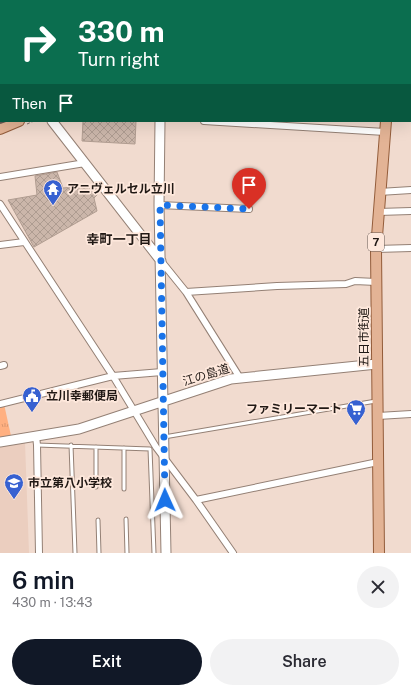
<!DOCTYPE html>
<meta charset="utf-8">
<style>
:root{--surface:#fff;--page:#f2f2f3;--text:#2b2b33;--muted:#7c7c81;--accent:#111827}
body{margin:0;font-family:"Public Sans","Noto Sans JP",sans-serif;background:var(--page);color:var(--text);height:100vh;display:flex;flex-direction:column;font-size:15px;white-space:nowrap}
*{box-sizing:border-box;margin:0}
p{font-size:13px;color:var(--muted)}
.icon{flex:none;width:22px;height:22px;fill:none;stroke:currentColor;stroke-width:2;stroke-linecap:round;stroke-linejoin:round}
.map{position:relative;height:553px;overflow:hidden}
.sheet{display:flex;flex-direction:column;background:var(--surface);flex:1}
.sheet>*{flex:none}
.banner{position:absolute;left:0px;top:0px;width:411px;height:122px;box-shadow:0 4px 16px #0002;background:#0b6e4f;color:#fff;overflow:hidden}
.pin{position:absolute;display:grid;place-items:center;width:34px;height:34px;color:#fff;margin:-41px -17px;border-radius:50% 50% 50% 0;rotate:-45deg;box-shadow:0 0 4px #0007}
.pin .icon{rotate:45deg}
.me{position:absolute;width:44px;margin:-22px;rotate:359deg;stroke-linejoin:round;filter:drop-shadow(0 0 3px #0008)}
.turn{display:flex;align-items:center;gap:14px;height:84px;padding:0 12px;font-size:18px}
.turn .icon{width:52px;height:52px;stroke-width:2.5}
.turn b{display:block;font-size:28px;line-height:34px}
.then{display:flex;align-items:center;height:38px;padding:0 12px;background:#0003;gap:8px;font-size:15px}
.round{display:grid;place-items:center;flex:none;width:42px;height:42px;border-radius:21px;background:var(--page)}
.headline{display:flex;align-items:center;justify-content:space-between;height:68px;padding:0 12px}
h1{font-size:24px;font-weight:600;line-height:30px;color:var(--accent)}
.action{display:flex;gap:8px;margin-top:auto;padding:8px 12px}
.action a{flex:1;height:46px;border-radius:24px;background:var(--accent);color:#fff;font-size:16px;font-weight:600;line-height:46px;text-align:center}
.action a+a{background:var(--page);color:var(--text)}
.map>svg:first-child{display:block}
.built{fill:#ebcebf}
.park{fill:url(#park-tufts)}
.building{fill:url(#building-cross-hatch);stroke:#b19d91}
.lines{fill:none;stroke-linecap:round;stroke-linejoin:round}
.lane-casing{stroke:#948075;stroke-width:5}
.street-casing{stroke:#948075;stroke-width:8}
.secondary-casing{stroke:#948075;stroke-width:11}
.primary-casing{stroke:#935c3a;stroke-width:12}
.path{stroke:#7f7169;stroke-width:1;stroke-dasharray:3 2;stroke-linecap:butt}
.lane{stroke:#fff;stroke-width:3}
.street{stroke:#fff;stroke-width:6}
.secondary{stroke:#fff;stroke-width:9}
.primary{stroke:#e3b395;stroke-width:10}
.rail{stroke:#61554e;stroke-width:2;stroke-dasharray:6 3;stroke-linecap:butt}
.route{stroke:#1a73e8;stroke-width:7;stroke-dasharray:0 12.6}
.labels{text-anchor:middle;stroke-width:3.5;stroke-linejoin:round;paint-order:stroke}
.shield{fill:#fee8dc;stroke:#635650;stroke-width:1}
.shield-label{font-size:11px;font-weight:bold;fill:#201814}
.poi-label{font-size:12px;font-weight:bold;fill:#201814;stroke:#fee8dc;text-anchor:start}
.street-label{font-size:12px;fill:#201814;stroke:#fee8dc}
.neighbourhood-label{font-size:13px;font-weight:bold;fill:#201814;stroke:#fee8dc}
</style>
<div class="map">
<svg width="411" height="553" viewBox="0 0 411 553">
<defs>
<pattern id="park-tufts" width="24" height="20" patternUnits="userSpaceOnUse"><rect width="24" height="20" fill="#ffb081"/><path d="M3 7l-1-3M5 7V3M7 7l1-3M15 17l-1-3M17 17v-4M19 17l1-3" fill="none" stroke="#da976f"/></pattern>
<pattern id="building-cross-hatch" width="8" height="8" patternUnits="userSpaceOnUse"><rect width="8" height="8" fill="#cbb6aa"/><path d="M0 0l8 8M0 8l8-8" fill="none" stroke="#ae9c91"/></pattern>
</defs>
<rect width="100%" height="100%" fill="#f1dbcf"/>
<path class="built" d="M25,442L29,553H0V447Z"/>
<path class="park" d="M4,404L11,436L0,438V405Z"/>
<path class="building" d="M83,121H136L135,144L82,141Z
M57,172L63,188L94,185L100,192L94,198L97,211L34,247L8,200L37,195L35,176Z"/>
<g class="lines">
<defs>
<path id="lane" d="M164,437L376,401
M37,445L150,449L154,553
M71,445L75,553
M124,448V489
M96,487V447
M126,519L127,553
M98,520L99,553"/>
<path id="street" d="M410,111H411
M204,121L385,132
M0,177L85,163
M379,192L411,190
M0,204L113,376L156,447L196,500L378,462
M159,205L249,209
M378,212L411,211
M0,245L24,242
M376,249L411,248
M161,261L186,292
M0,366L4,365
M240,378L186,292L277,286L346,284L355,281L376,282
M0,404L113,376L162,372
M378,416L411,414
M36,436L37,445L39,553
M196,500L233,553"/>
<path id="secondary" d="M41,1V0
M167,1V0
M52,121L161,261
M160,121L159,205L166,553
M0,442L79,429L231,379L377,364"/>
<path id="primary" d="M397,1V0
M410,25H411
M410,36H411
M0,115H1
M0,129L19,121
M379,553L376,249L386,121"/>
</defs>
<use href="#lane" class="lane-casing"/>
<use href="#street" class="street-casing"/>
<use href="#secondary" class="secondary-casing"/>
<use href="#primary" class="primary-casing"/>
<path class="path" d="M410,15H411
M27,124L34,121"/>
<use href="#lane" class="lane"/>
<use href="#street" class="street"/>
<use href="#secondary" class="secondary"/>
<use href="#primary" class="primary"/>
<path class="rail" d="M410,28H411
M0,123L6,121"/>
</g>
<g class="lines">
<path class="route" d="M165,500L160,205L249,209"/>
</g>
<defs>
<symbol id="temple-pin" viewBox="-11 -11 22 30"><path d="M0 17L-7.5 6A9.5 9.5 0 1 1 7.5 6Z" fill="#3761d1" stroke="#fee8dc"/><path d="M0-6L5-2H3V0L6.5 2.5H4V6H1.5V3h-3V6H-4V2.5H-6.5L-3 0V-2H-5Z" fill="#fff"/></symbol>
<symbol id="civic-pin" viewBox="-11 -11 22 30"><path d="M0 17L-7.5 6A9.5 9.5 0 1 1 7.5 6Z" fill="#3761d1" stroke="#fee8dc"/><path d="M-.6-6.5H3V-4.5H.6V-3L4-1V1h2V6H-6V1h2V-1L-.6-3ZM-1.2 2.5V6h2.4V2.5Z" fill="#fff"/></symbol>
<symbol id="supermarket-pin" viewBox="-11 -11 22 30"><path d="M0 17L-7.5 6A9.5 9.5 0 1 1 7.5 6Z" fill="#3761d1" stroke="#fee8dc"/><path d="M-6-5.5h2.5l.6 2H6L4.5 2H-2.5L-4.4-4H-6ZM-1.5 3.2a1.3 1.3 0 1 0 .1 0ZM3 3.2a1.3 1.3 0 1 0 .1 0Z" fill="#fff"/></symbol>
<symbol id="school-pin" viewBox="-11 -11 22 30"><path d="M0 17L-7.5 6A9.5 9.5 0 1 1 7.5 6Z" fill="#3761d1" stroke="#fee8dc"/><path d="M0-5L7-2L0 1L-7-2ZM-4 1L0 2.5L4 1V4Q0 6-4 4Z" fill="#fff"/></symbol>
</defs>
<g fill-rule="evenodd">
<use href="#temple-pin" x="42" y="178" width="22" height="30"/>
<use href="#civic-pin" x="21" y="385" width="22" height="30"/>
<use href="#supermarket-pin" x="345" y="398" width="22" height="30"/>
<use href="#school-pin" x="3" y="472" width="22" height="30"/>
</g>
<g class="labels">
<rect class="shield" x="368" y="233" width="16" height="18" rx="3"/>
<g class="shield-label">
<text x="376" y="246">7</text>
</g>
<g class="poi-label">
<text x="67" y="193">アニヴェルセル立川</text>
<text x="46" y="400">立川幸郵便局</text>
<text x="342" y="413" text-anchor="end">ファミリーマート</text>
<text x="28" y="487">市立第八小学校</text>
</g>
<g class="street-label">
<text transform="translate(364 337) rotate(-90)" y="4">五日市街道</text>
<text transform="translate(206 375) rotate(-17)" y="4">江の島道</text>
</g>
<g class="neighbourhood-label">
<text x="119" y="244">幸町一丁目</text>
</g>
</g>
</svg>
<div class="pin" style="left:249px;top:209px;background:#d93025"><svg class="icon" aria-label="arrive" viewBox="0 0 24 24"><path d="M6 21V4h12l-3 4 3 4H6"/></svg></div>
<svg class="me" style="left:165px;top:500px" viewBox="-20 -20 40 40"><path d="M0-17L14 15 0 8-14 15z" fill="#1a73e8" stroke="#fff" stroke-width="4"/></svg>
<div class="banner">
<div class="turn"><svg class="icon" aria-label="right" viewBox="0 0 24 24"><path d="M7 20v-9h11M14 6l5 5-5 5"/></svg><div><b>330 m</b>Turn right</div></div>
<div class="then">Then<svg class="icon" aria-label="arrive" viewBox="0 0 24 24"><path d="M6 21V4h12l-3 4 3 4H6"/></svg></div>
</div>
</div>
<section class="sheet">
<div class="headline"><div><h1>6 min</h1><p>430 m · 13:43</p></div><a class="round"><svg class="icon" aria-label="close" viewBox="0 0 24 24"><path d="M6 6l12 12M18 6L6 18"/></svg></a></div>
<div class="action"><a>Exit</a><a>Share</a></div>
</section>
